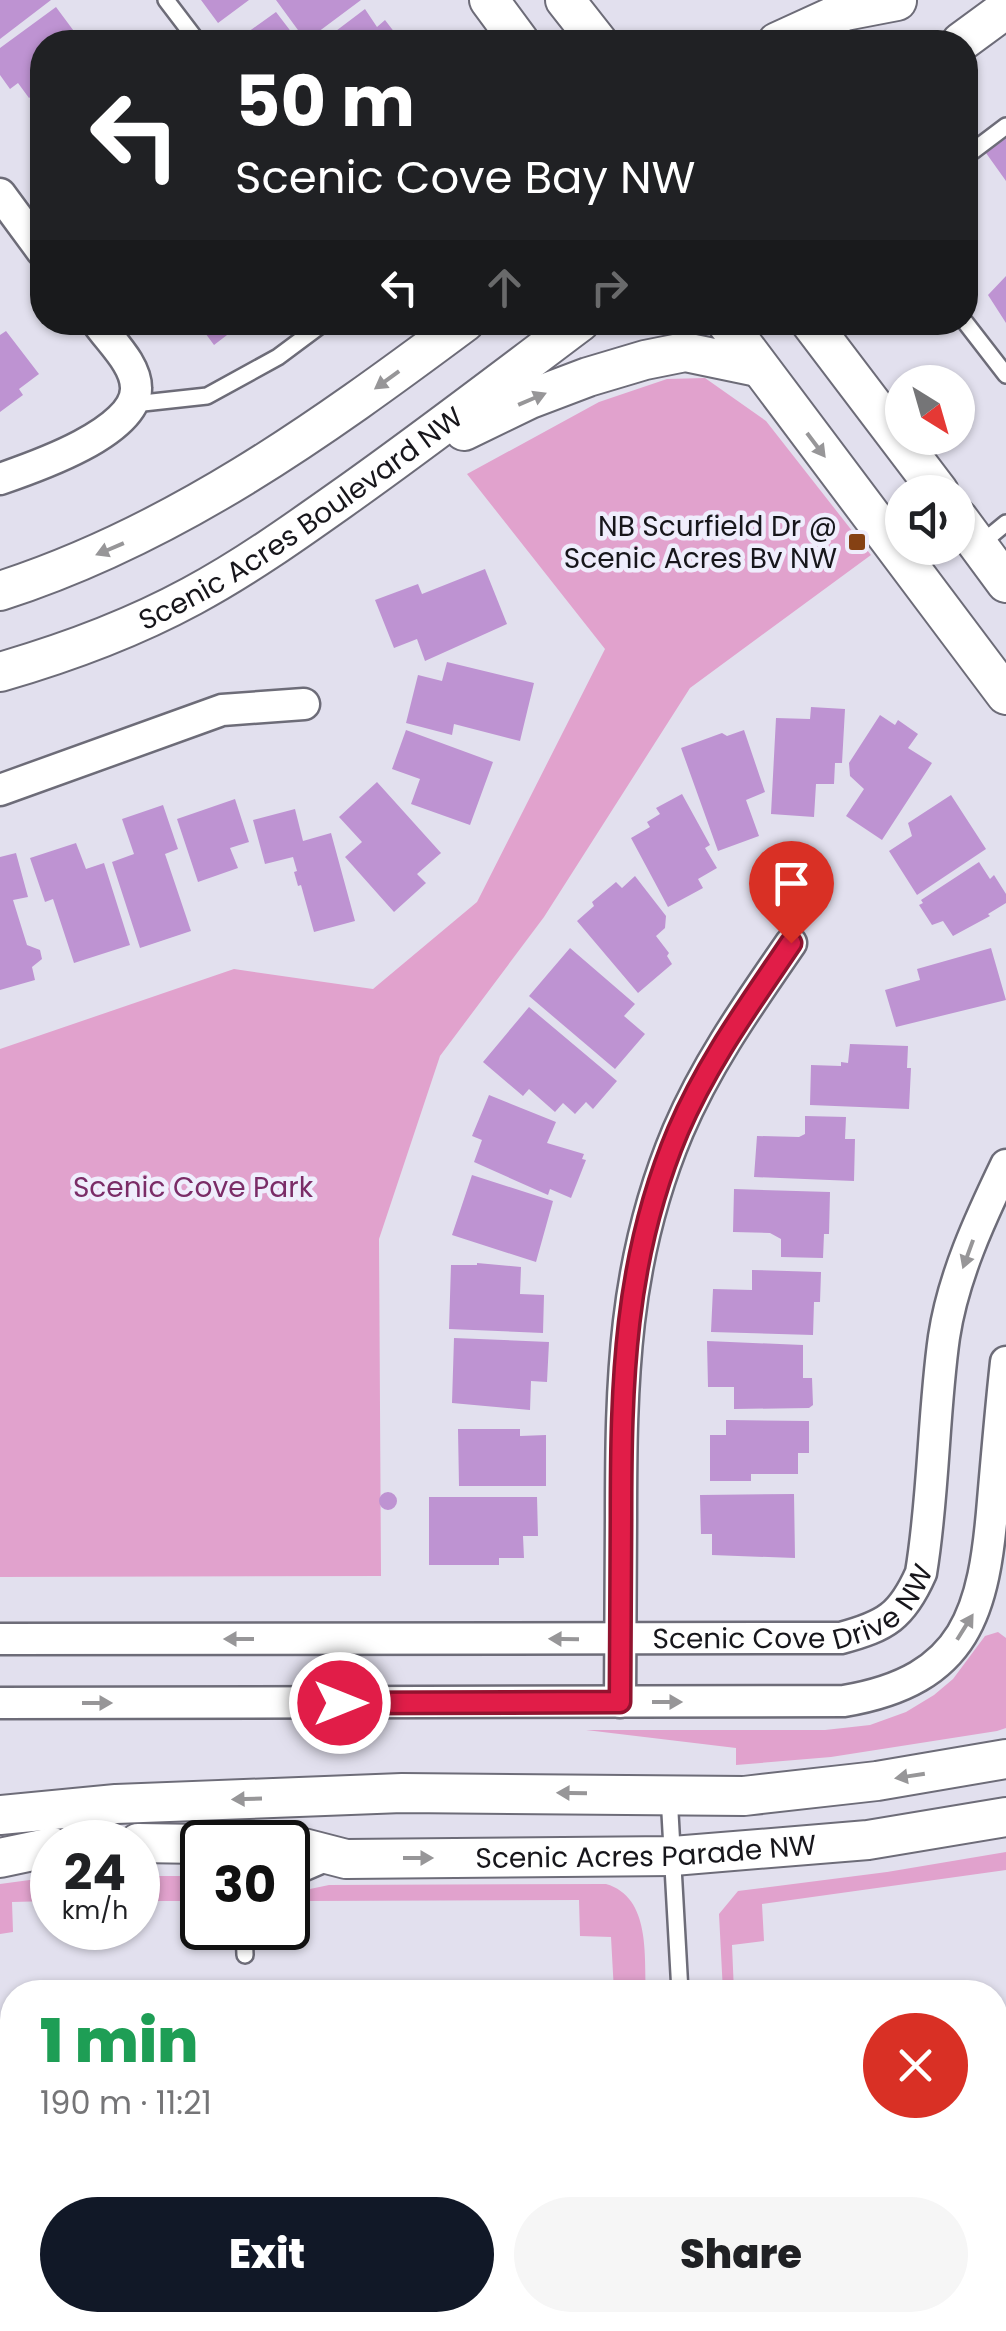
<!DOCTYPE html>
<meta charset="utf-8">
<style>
:root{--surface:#fff;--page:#f6f6f6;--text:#202124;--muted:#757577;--accent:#111827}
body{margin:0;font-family:Poppins,sans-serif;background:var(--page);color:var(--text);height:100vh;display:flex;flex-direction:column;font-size:38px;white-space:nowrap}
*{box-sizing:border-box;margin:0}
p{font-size:32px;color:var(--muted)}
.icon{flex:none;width:55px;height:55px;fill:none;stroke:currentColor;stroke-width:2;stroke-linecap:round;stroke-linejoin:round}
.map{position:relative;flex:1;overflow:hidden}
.details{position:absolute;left:0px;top:1980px;width:1008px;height:352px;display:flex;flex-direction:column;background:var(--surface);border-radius:40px 40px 0 0;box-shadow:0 2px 8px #0004}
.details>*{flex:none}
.guide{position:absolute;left:30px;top:30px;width:948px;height:305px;border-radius:40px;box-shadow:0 2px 8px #0004;background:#202124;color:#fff;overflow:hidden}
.needle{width:65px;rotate:143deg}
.fabs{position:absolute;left:885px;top:365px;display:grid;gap:20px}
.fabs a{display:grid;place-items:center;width:90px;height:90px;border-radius:50%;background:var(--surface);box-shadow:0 2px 8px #0004;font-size:50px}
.speed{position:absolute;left:30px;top:1820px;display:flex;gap:20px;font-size:50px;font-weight:700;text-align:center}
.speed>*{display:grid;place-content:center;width:130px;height:130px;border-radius:50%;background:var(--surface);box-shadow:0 2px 8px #0004;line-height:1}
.speed small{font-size:25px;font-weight:400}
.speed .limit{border:5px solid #111;border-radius:15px;background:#fff;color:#111}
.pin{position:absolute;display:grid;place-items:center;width:85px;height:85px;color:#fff;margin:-102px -42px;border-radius:50% 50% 50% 0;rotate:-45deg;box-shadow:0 0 10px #0007}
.pin .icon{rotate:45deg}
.me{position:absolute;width:110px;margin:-55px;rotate:90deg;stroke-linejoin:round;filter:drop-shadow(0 0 8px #0008)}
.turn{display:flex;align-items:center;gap:35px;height:210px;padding:0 40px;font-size:45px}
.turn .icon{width:130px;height:130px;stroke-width:2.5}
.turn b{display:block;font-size:70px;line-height:85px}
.lanes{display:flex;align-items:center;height:95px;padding:0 40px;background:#0003;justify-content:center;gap:50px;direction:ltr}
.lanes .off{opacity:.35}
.round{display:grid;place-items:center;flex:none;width:105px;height:105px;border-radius:52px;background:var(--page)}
.summary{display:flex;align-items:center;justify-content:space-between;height:170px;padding:0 40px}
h1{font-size:60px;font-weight:800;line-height:75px;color:#1e9e55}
.cta{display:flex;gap:20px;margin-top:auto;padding:20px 40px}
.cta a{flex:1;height:115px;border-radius:60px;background:var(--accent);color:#fff;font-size:40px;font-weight:800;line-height:115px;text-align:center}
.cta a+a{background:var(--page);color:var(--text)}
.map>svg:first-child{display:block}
.green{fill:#e1a2cd}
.building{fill:#be93d2}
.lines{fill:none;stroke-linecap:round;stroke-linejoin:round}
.service-casing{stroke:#6d6c78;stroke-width:20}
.minor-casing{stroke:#6d6c78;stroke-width:35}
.tertiary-casing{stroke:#6d6c78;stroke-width:42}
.service{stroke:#fff;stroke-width:15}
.minor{stroke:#fff;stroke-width:30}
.tertiary{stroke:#fff;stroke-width:38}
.oneway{fill:#979698}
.route-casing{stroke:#92132f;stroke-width:25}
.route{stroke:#e11d48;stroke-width:18}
.poi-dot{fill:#854114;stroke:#efedfc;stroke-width:4}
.labels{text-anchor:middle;stroke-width:9;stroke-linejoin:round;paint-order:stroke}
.street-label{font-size:28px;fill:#17161b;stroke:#efedfc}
.poi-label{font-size:28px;fill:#17161b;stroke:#efedfc;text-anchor:end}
.park-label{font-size:28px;fill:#7a2c67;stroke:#efedfc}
</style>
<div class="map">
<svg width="1006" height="2331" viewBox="0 0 1006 2331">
<rect width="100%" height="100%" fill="#e2e0ee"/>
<path class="green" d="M705,378L766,421L871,555L690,688L544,917L440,1056L379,1239L381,1576L0,1577V1049L234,969L373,989L477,902L605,649L467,474L599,402L667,379Z
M998,1632L1006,1638V1728L997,1731L831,1757L736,1765V1748L586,1730H825L870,1725L906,1712L934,1695L953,1679L985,1636Z
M1006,1852V1870L762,1904L764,1941L732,1945L734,1992H723L719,1914L738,1891L887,1872Z
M138,1876H202V1901H138Z
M52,1877V1901L12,1902L13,1932L0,1934V1884Z
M606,1884C651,1897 644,1956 646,1992H614L611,1937L580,1936L579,1900L301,1901L300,1931L272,1932L267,1928H288V1901L310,1889L329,1885Z"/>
<path class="building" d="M0,0H51L0,39Z
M201,0H249L218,23Z
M276,0H361L306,41Z
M56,7L82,42H42V88L29,98L18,83L10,89L0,75V48Z
M365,9L377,27L385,20L402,42H326L324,40Z
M276,12L299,42H234Z
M1006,138V181L986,153Z
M1006,276V323L988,295Z
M197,322H244L214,345Z
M6,331L39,374L19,389L23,395L0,412V335Z
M485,569L507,624L425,661L417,639L394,648L375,600L418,584L422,594Z
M447,662L534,683L520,741L454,724L452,735L406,723L418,675L442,681Z
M811,707L845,709L842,763H835L834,784H816L814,817L771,814L776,718L810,719Z
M880,715L895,725L898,720L918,734L908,748L932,763L882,840L846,816L864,789L850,776L849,763Z
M406,730L493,762L470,825L411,804L420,779L392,769Z
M744,730L765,792L746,800L759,836L718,851L681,748L722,733L727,736Z
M377,782L441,853L417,874L426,883L394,912L345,857L362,842L339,817Z
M682,794L710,845L705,848L717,868L698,879L703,888L668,907L631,838L650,827L647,822L660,814L656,808Z
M951,795L986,849L917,895L889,851L912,836L908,823Z
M235,799L249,842L230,848L238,868L198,882L177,819Z
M163,805L178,849L165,854L191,931L140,948L112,862L134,854L122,819Z
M295,809L303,841L331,833L355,921L314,932L301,885L298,886L294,872L297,871L293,857L265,864L253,820Z
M76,843L86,869L104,863L130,945L74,963L53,899L45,902L30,858Z
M16,853L28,897L13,900L27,945L40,950L42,959L32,967L35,980L0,990V857Z
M979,862L990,879L994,875L1006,894V903L988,914L990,916L953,936L943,921L932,925L919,905L923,903L921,900Z
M635,876L666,916L665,928L656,936L669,953L667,956L672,964L638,993L577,921L594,906L592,902L616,882L622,888Z
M570,948L635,1004L624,1016L645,1034L615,1069L529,996Z
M991,948L1006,1000L896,1027L885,990L920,980L917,969Z
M529,1007L617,1081L593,1109L586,1102L575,1114L563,1103L555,1112L529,1089L523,1096L483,1062Z
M850,1044L908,1046L907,1068H911L909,1109L810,1105L811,1065L841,1066V1062L848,1063Z
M489,1095L556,1122L547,1143L584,1154L582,1159L586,1160L571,1198L550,1189L548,1195L474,1162L482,1140L472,1136Z
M805,1116L846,1117L845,1139H855L854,1181L754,1177L757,1136L799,1137L805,1134Z
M472,1175L553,1201L536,1262L452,1235Z
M734,1189L830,1192L829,1234H824L823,1258L781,1257V1239L770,1233L733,1232Z
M477,1263L521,1267L520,1294L544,1295L543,1333L449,1329L451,1265H477Z
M752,1270L821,1272L820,1302H814L813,1335L711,1332L713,1289L752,1290Z
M454,1338L549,1342L547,1382L531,1381L530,1410L452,1403Z
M707,1341L803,1345V1378H812L813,1405L809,1408L734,1409V1387H708Z
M726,1420L809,1421V1453H798V1474H751V1481H710V1435H726Z
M458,1429H520V1436L546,1435V1486H459Z
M379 1501a9 9 0 1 1 18 0a9 9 0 1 1-18 0Z
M794,1494L795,1558L712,1555V1534H701L700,1495Z
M429,1497H537L538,1536H523L524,1558H499V1565H429Z"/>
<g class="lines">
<defs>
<path id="service" d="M166,0L198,42
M965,157L1006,126
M965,322L1006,375
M134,404L207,396L278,357L325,322
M978,546L1006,523
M669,1795L680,1992
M288,1880L325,1864
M244,1928L245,1955
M995,2141H1006
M679,2320L680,2331"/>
<g id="minor">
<path d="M0,194L42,251"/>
<path d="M0,479C35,467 137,432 136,388C136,364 110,341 97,322"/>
<path d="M0,790L222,710L304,704"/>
<path id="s1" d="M0,1639L841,1638C886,1626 902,1616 921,1573C934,1495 933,1415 944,1337C953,1277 980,1219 1006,1165"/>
<path d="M620,1702C620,1641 621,1580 621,1520C621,1382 623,1261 678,1131C707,1063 749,1004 791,943"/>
<path d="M0,1703L844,1701C968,1680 984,1611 993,1501C997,1454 1001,1408 1006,1362"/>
</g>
<g id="tertiary">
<path d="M489,0L520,42"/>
<path d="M565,0L598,42"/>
<path d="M777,42L845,11L897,1"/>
<path d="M961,42L1006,9"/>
<path d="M726,322L1006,695"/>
<path d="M810,322L939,492"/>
<path d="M464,431L530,399L588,377L645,360L685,352L757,367"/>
<path d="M958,518L1006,583"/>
<path d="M0,591C174,535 320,430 465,322"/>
<path id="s2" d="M0,672C66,653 131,629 192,596C244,568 292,534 340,500C421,443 500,382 580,322"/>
<path d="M0,1815L116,1804L402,1793L744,1796L877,1781L1006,1759"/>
<path d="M138,1843L202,1844"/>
<path id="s3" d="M288,1844L346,1859L673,1856L868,1840L1006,1817"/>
<path d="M0,1858L52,1847"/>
</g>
</defs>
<use href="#service" class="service-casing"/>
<use href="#minor" class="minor-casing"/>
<use href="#tertiary" class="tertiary-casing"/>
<use href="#service" class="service"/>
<use href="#minor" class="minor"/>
<use href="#tertiary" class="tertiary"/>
</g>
<defs><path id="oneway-solid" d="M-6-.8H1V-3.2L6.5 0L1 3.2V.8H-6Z" transform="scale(2.5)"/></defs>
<g class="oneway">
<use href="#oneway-solid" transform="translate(387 380) rotate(144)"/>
<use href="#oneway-solid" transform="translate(532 399) rotate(-23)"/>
<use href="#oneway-solid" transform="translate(816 445) rotate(53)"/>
<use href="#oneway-solid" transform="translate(110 549) rotate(157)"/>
<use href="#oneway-solid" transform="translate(968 1254) rotate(110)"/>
<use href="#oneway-solid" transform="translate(965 1627) rotate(-58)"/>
<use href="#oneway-solid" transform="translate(239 1639) rotate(180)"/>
<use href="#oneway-solid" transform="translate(564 1639) rotate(-179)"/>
<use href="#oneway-solid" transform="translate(667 1702)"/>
<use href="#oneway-solid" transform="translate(97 1703)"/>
<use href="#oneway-solid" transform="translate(910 1776) rotate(171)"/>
<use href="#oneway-solid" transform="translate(572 1793) rotate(-179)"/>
<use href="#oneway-solid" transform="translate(247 1799) rotate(178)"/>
<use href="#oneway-solid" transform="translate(418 1858)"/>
</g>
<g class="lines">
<defs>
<path id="route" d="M340,1703L620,1702C620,1641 621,1580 621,1519C621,1383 624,1259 678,1131C707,1063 750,1004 791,943"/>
</defs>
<use href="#route" class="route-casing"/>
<use href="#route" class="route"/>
</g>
<rect class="poi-dot" x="847" y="532" width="20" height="20" rx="5"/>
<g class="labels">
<g class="street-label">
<text dy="10" stroke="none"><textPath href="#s2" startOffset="340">Scenic Acres Boulevard NW</textPath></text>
<text dy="10" stroke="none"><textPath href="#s1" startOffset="805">Scenic Cove Drive NW</textPath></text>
<text dy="10" stroke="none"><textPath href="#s3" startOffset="360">Scenic Acres Parade NW</textPath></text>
</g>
<g class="poi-label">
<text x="837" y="536">NB Scurfield Dr @<tspan x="837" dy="32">Scenic Acres Bv NW</tspan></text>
</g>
<g class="park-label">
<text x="193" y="1197">Scenic Cove Park</text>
</g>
</g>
</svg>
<div class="fabs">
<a><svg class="needle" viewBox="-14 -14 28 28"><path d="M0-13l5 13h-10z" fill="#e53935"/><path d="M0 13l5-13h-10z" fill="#757577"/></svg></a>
<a><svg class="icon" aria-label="sound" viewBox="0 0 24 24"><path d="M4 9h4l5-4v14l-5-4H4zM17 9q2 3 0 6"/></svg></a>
</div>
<div class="speed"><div>24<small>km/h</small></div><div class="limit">30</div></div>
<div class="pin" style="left:791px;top:943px;background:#d93025"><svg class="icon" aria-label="arrive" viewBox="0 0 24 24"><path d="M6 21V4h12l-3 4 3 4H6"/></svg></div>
<svg class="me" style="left:340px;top:1703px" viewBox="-20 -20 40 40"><circle r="17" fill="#e11d48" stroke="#fff" stroke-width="3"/><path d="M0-11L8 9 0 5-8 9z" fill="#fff"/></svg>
<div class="guide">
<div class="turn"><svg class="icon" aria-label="left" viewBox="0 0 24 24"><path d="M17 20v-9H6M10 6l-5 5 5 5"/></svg><div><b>50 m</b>Scenic Cove Bay NW</div></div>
<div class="lanes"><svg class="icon" aria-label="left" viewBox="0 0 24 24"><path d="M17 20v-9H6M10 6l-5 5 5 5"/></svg><svg class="icon off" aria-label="ahead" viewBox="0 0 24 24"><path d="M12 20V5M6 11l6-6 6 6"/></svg><svg class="icon off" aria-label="right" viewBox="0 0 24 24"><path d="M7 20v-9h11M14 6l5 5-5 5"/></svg></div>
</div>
<section class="details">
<div class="summary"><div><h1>1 min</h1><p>190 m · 11:21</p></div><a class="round" style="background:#d93025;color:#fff"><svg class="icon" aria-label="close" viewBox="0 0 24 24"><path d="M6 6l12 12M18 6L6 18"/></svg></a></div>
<div class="cta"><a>Exit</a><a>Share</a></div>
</section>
</div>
